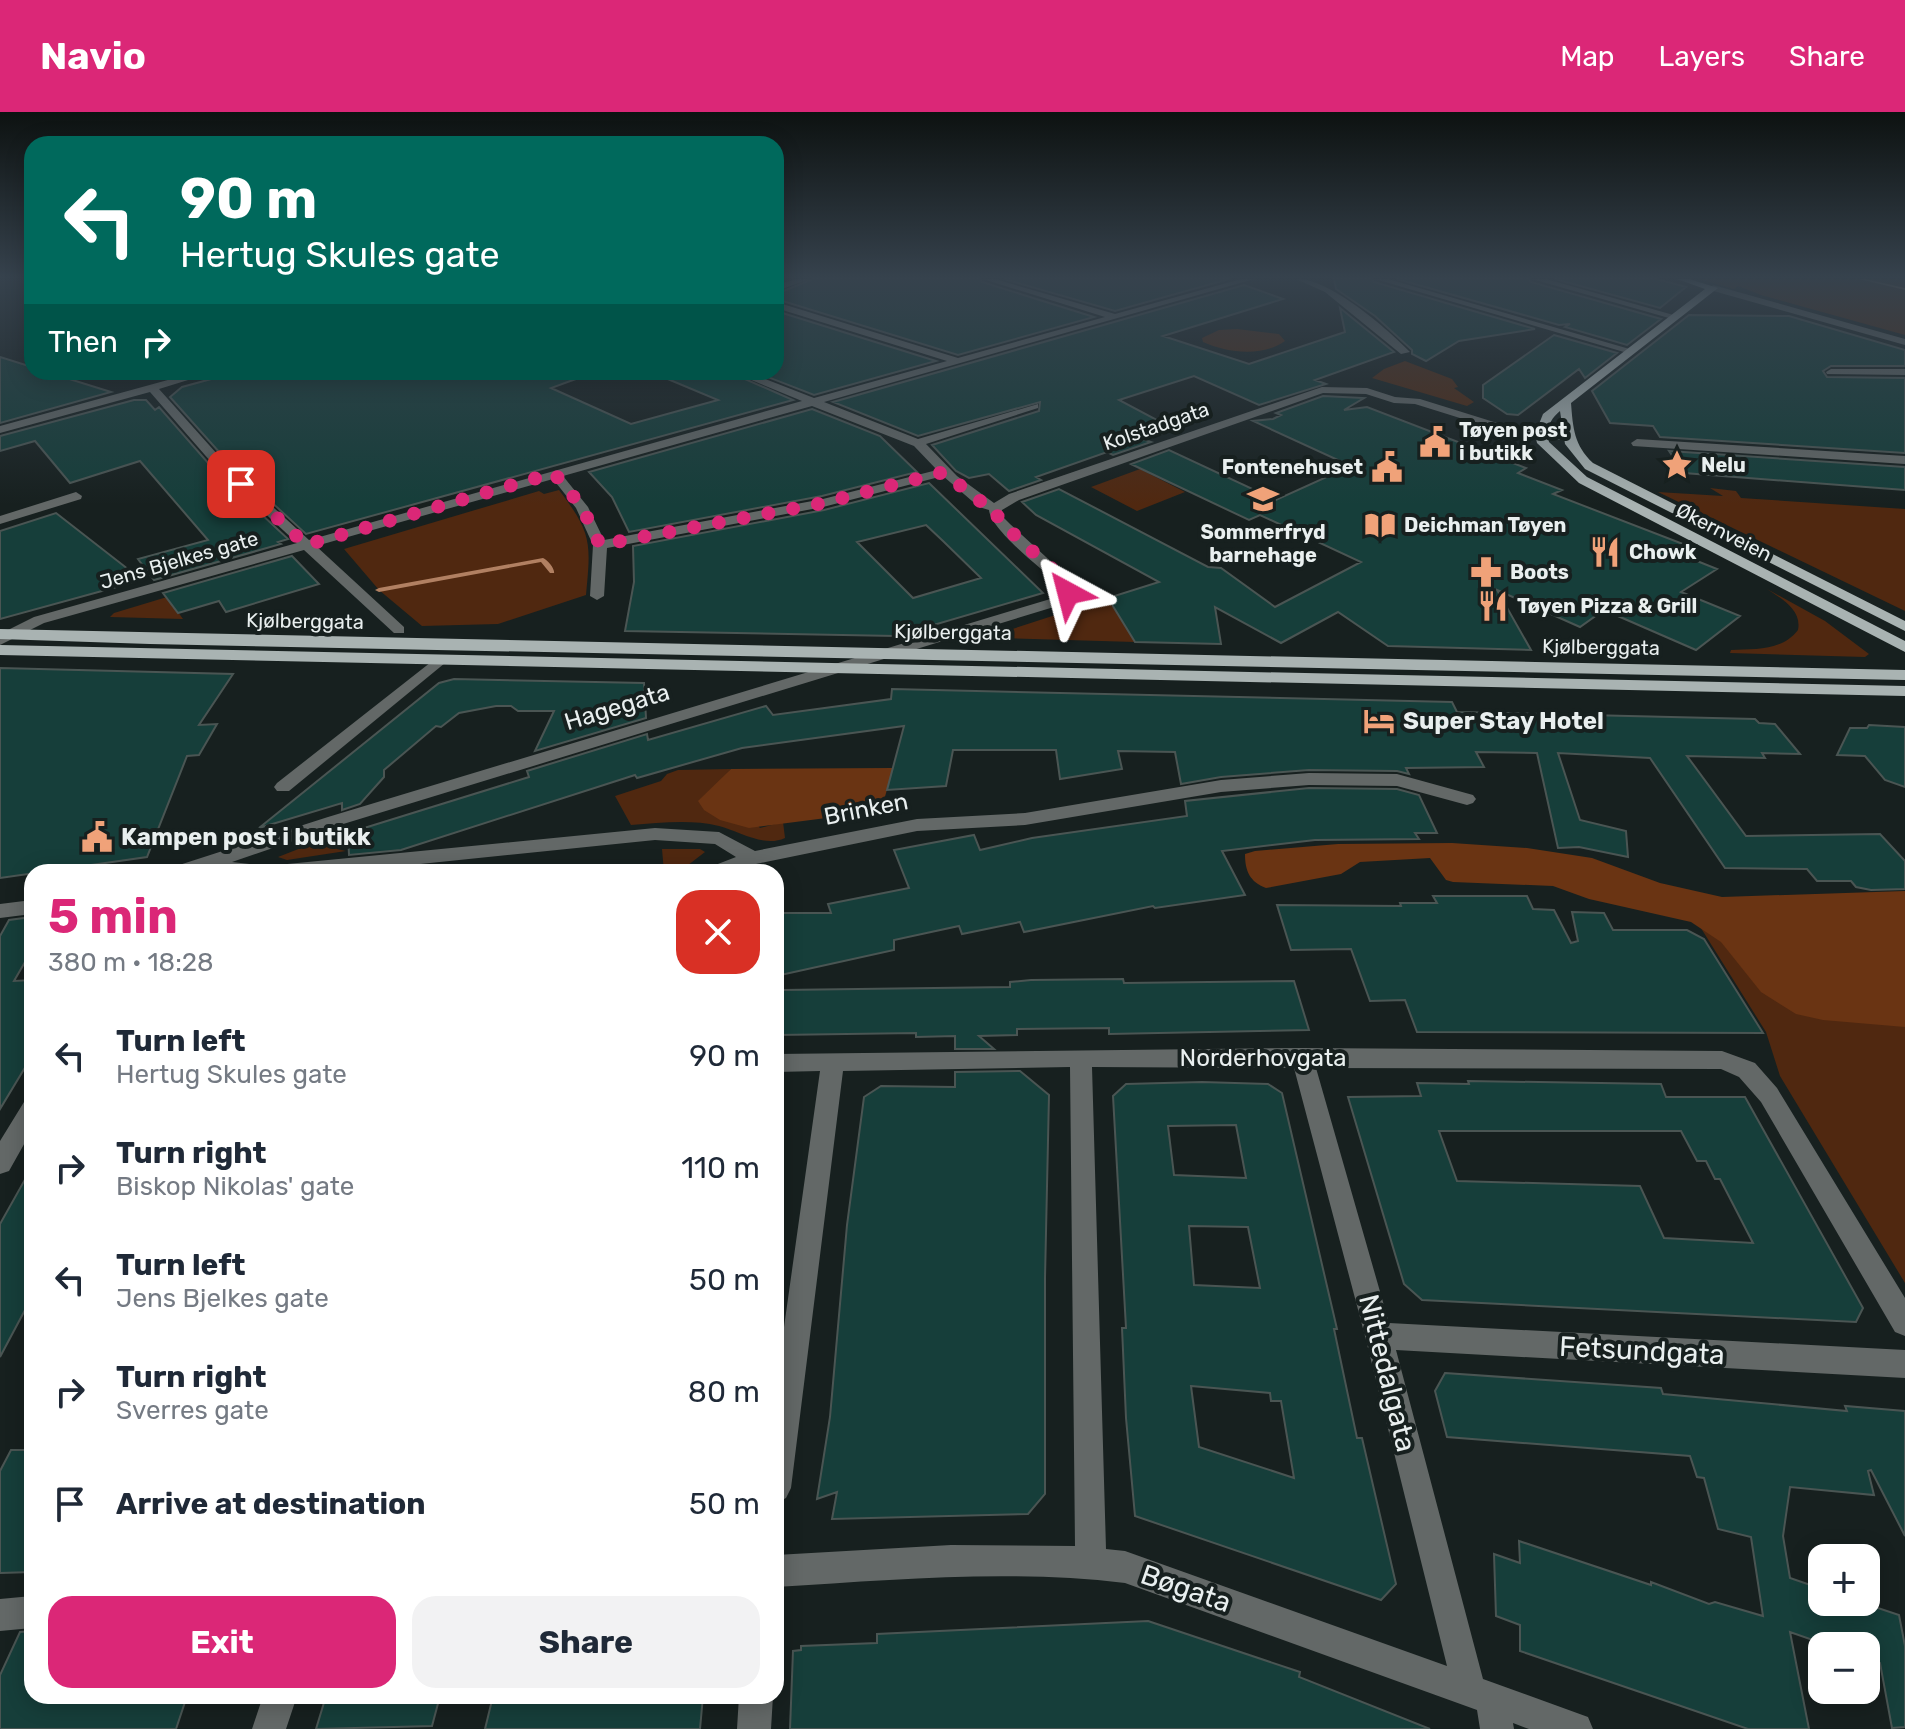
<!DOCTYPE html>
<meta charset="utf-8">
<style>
:root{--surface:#fff;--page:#f2f2f3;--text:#1f2937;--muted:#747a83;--accent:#db2777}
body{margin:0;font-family:Rubik,sans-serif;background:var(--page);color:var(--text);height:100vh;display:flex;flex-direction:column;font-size:30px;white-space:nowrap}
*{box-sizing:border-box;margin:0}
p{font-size:26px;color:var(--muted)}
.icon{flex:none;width:44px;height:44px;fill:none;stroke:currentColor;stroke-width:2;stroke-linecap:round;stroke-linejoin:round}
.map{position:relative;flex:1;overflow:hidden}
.drawer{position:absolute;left:24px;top:752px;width:760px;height:840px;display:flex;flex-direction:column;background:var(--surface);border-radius:24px;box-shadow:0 4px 20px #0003}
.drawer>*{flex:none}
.banner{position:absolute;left:24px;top:24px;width:760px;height:244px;border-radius:24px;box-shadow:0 4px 20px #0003;background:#00695c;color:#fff;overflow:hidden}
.controls{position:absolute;left:1808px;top:1432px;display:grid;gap:16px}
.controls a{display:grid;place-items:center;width:72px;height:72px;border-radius:16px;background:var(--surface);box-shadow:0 4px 20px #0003;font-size:40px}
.pin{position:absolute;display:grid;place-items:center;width:68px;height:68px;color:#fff;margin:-34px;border-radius:16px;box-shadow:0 4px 12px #0006}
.me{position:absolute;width:88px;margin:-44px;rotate:322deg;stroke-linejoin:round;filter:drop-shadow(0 0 6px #0008)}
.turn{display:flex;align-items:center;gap:28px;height:168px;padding:0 24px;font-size:36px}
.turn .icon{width:104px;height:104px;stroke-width:2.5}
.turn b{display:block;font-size:56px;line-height:68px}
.then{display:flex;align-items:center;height:76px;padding:0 24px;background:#0003;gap:16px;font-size:30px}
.round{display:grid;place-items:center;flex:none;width:84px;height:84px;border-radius:24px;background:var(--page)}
.headline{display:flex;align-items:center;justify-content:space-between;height:136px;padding:0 24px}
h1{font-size:48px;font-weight:700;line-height:60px;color:var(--accent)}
.button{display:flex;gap:16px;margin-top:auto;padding:16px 24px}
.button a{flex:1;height:92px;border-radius:24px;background:var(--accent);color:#fff;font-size:32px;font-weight:700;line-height:92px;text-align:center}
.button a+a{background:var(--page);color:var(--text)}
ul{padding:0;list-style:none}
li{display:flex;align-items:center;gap:24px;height:112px;padding:0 24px}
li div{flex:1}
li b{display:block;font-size:30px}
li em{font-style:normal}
header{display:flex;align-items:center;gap:48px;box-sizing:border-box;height:112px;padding:0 40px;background:var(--accent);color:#fff}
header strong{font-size:38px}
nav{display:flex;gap:44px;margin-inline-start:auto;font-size:28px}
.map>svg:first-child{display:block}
.green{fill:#502810}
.forest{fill:#6a3413}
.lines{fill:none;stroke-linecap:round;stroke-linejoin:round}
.stream{fill:#b18062;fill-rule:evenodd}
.building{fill:#163e3a;stroke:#4a5553;stroke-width:2;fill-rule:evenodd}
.minor{fill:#636867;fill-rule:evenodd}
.major{fill:#a9b3b2;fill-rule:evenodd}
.route{stroke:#db2777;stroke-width:14;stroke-dasharray:0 25.2}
.labels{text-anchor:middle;stroke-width:8;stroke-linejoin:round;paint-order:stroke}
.far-street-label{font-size:20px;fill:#e9efef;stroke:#17201f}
.far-poi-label{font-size:20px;font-weight:bold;fill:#e9efef;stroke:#17201f;text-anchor:start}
.street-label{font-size:24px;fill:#e9efef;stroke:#17201f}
.poi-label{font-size:24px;font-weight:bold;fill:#e9efef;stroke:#17201f;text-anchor:start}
.near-street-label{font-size:28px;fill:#e9efef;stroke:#17201f}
</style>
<header>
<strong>Navio</strong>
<nav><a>Map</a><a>Layers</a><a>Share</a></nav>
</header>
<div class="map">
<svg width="1905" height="1617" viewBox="0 0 1905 1617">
<rect width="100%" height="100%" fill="#17201f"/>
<path class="green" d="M1699,167H1905V223L1761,183L1738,174L1734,177Z
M1237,217L1279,222L1285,229C1263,245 1227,241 1203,230L1202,226L1219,218Z
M1405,249L1452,267L1458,275L1454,276L1474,290L1467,294L1372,266L1384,257Z
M1140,357L1185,380L1137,399L1091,375Z
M1710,376L1736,379L1741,386L1905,397V499L1658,380L1723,384Z
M559,378C592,421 591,431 586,483L498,512L422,514L379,478L344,437L539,379L544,382Z
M1767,477L1825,509L1869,542L1865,545L1730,541L1731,538C1755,537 1782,539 1798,518C1802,498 1782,487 1767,477Z
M167,485L183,507L110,505L114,501Z
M1108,486L1135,530L1001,526L997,522Z
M731,657L720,669L760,716L783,710L785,726C764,736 739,719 719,714C690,707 660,711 631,713L615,684L661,669L667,662L678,658Z
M338,727L337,737L346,739L287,748L278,745L301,736Z
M662,737H700L705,740L679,760H664Z
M1694,805L1905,808V1171L1780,964L1766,920Z"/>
<path class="forest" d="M893,656L881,699L749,716L720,708L704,698L698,689L731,657Z
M1452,731L1527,736L1592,746L1660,771L1722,785L1905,779V915L1823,908L1796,902L1761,880L1721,830L1691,810L1589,787L1553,774L1453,770L1446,768L1430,746L1360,750L1341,762L1266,776C1250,770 1245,759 1245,742L1255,739L1338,732Z"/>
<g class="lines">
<path class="stream" d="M1859,167H1865L1905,176V178Z
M543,446C548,448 555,457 554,461H550L541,450L379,480L375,478L379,476Z"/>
</g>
<path class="building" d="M813,167H980L982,170L1094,205L958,243L776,187V182Z
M1004,167H1229L1115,199Z
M1334,167H1372L1374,170L1535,217L1459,229L1426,249L1412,242V238L1375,204L1336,177Z
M1397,167H1529L1531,170L1661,207L1627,233L1565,215L1570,212L1559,213Z
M1555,167H1657L1686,175L1660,196Z
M1244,173L1283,187L1163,224L1249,252L1345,220L1340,196L1394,240L1315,268L1326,272L1259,293L1194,264L1119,288L1174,317L1145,328L1151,330L1113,343L1107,340L1036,365L1041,368L1009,379L989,362L969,366L956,359L932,333L1039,299L1040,290L918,324L833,290Z
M776,199L936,249L814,283L755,260H776Z
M1689,203L1789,204L1905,238V254H1831L1823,259L1827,265L1905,266V341L1660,325L1653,314L1610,311L1592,279Z
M1554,223L1617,241L1585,266L1579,257L1518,303L1507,302L1483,286V273Z
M0,245L32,255V260H47L111,280L0,311Z
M237,260H583L584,264L551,276L631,312L718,288L651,260H729L793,288L306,422L228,350L170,285L182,275Z
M1323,284L1364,286L1344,298L1367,295L1526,356L1518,361L1562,378L1553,382L1683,432L1672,439L1717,457L1681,480L1740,504L1696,538L1604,498L1580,515L1497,478L1531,538L1388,534L1338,500L1281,531L1215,495L1221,532L1135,530L1108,486L1159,470L1036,403L1022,390L1059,377L1208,455L1221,456L1275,495L1361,450L1260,403L1249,408L1131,352L1169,338L1276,388L1351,354L1253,309L1273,307L1281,303L1276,301Z
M134,288H146L155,298L159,295L216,360L288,427L278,430L281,432L154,468L138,447L208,428L140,349L70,371L35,329L0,339V324Z
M812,297L880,324L917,360L822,384L629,420L612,385L589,360Z
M1669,339L1905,355V378L1684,361Z
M929,371L1043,481L896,524L625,519L634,470L633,434L824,398ZM926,413L943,429L981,466L913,486L857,430Z
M56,401L142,468L0,507V419Z
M292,444L319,472L226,500L219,489L178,501L163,481Z
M0,556L233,562L199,613L217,612L199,643L187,644L147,745L0,766Z
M454,567L644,571L646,606L535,639L554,599H518L511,594H496L459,601L441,615L436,614L384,658V665L360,692L342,698V691L259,716L439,571Z
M892,577L1452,590L1457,600L1755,607L1759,611L1775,612L1800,642L1762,641L1765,646L1687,644L1746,724L1880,722L1905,749V777L1871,778L1856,775L1851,769H1817L1807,757L1725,756L1650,646L1558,641L1580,708L1626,719L1628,745L1579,735L1558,736L1537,641L1476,640L1484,655L1406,656L1409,662L1397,659L1309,658L1221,665L1181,672L1175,640L1118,639L1122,657L1060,667L1056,638H953L946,674L887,678L904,614L742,636L637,666L635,663L401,738L349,743L348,721L529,665L527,659L647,622L648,628L766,594L773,603L891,587Z
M1869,613L1905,615V675L1885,668L1865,644L1837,643L1850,616H1867Z
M1309,676L1397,677L1419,683L1437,721H1415L1419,727L1315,728L1222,739L1245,783L1155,796L1153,794L1024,820L1020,810L962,822L959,814L894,828V838L776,864V801H831L828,792L909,776L894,738L974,723L980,738L1032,726L1187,704L1185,689Z
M1433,784H1527L1533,797L1554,798L1571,831L1578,829L1572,800L1604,801L1613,818H1687L1704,827L1763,921L1417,920L1405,888L1370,889L1351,837L1291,838L1277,793L1401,794L1400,791H1437Z
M32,805V838L14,869L32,868V944L0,997V824L9,808Z
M1123,867L1124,871L1294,869L1309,918L1109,922V916L1017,917V923L979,924L994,937H955V924L916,925V921L777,923L782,878L1010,875V870L1031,868Z
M1020,959L1049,983L1045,1166V1382L1028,1402L832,1407L837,1380L817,1387L830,1305L847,1113L864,985L881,974L955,975V960Z
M1468,969L1661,972L1666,985H1745L1863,1196L1856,1210L1422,1188L1404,1172L1348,985L1421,984L1417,971L1469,972ZM1439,1019H1681L1697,1049H1706L1715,1067H1720L1753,1131L1664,1126L1640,1074L1457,1069Z
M1202,970L1268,972L1282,981L1337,1217H1334L1357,1326H1362L1396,1472L1381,1488L1135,1404L1126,1306L1122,1216H1126L1113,984L1126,972ZM1236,1013L1246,1066L1174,1063L1168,1014ZM1189,1114L1248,1115L1260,1176L1194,1173ZM1191,1274L1270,1281L1271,1289H1281L1294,1366L1199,1335Z
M32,1055V1193L25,1198L0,1245V1112Z
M1445,1261L1661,1276L1663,1282L1847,1299L1845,1294L1905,1299V1424L1871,1358L1868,1359L1874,1383L1790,1375L1783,1424L1790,1466L1822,1477V1490H1860L1899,1503L1905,1534V1615L1892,1616L1880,1551L1866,1546V1534H1830L1790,1520L1809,1617H1748L1520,1539V1513L1496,1504L1494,1442L1520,1451L1519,1429L1651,1473V1470L1709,1492L1715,1490L1763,1504L1751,1425L1718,1417L1704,1366L1697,1365L1690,1344L1447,1325L1435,1279Z
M11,1338H32V1460L0,1461V1359Z
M1148,1509L1300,1560L1299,1565L1430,1617H790L793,1539L801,1538V1534L877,1531V1522Z
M32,1519V1584H187L176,1617H0V1563L20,1520Z
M326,1584H440L432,1614L316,1617Z
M493,1584H703L700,1617H485Z"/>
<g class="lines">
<path class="minor" d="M797,167H810L776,179V173Z
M983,167H995L1115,202L1241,167H1254L824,290L918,327L1038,292V296L926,332L957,364L994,391L1009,382L1322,275L1367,276L1395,285L1420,287L1494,310L1572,325L1566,329L1492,316L1415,292L1394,291L1366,282L1323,281L1019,388L1002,398V404L1010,412L1070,467L1075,481L1067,491L340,713L232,750L258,753L268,760L277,753L655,716L719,720L755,739L917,707L1025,701L1221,668L1309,661L1397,662L1473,683L1476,687L1473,691L1467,693L1397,674L1309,673L1221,680L1025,713L917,719L756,752L736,760H707L710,755L736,745L715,732L655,728L343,760H170L173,755L328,705L1057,485L1061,481L1058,471C1042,457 991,418 989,398L979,395L943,364L823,395L607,436L604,484L597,488L590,484L593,433L576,396L553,367L316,434L404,515V521H394L304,438L44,511L0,533V522L34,505L297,431L218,358L150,280L0,321V314L197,260H214L159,277L226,352L309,428L802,289L732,260H747L814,286L947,249L776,196V190L958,246L1105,205ZM812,294L914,334L937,358L823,387L604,428L588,395L563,364Z
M1296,167C1328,165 1388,217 1410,240L1401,242L1325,180Z
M1375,167H1388L1633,238L1624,240Z
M1532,167H1546L1677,204L1669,206Z
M1713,173L1905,227V233L1710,178Z
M1831,257H1905V263L1827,262L1826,260Z
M1637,327L1905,344V352L1633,334L1631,331Z
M76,380L82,384L81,387L0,412V404Z
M440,543L448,548L445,551L289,679H277L274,675L277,671Z
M32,788V802L0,806V792Z
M1302,936L1722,939L1755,951L1777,976L1905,1186V1224L1895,1220L1761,990L1739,965L1721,957L1316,956L1389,1211L1905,1238V1266L1396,1238L1483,1567L1588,1605L1593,1617H1529L1513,1611L1514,1617H1480L1477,1598L1125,1471C1008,1457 893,1468 776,1475V1443L951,1433L1075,1434L1070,955L843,959L791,1376L786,1386L776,1391V1272L820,959L776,960V942ZM1092,955L1294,956L1365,1224L1447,1554L1125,1439L1106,1437Z
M32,987V1018L9,1059L0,1062V1029L24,990Z
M32,1484V1516L0,1519V1487Z
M263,1584H297L286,1617H252Z
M739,1584H773L771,1617H737Z"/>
<path class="major" d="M1677,167H1689L1718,176L1571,291C1573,316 1574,333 1593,351L1905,509V519L1585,357L1565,332L1560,299C1550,307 1546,317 1549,330L1587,365L1905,529V540L1579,371L1537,331L1535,322L1543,302L1705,177Z
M0,517L1905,558V568L150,532L0,527Z
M0,533L1905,574V584L0,543Z"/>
</g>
<linearGradient id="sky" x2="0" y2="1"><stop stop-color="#0d1211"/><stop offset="0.42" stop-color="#36424d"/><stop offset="1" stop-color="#36424d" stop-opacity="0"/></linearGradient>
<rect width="1905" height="393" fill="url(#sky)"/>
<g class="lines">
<path class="route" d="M241,372L306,433L554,361L582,395L600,433L823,391L944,360L976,387L995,396L999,409L1062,466L1068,481"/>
</g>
<defs>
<symbol id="civic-bare" viewBox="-9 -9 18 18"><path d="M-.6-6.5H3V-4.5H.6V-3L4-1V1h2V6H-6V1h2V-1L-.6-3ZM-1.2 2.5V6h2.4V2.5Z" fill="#f0a279" stroke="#17201f" stroke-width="2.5" paint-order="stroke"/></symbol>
<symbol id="sight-bare" viewBox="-9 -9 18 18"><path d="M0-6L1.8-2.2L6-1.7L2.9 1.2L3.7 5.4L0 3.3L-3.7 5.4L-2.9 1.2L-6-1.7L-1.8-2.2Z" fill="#f0a279" stroke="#17201f" stroke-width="2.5" paint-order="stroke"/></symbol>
<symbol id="school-bare" viewBox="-9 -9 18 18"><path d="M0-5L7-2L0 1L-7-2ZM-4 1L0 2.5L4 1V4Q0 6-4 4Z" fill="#f0a279" stroke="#17201f" stroke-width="2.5" paint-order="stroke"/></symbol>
<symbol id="library-bare" viewBox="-9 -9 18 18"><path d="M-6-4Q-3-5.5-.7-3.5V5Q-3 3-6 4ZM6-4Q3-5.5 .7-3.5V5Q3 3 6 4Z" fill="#f0a279" stroke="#17201f" stroke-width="2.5" paint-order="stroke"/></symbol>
<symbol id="restaurant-bare" viewBox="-9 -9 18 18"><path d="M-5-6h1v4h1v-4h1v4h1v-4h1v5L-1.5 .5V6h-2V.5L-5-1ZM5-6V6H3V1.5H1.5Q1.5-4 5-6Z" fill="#f0a279" stroke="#17201f" stroke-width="2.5" paint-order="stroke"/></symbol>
<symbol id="pharmacy-bare" viewBox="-9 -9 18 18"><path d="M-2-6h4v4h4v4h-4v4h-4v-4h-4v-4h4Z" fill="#f0a279" stroke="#17201f" stroke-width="2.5" paint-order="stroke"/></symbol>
<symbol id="hotel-bare" viewBox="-9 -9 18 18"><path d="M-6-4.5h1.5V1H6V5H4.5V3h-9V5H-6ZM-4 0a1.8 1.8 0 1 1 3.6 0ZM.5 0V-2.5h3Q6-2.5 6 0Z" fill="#f0a279" stroke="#17201f" stroke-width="2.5" paint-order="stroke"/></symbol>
</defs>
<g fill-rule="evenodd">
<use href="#civic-bare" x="1413" y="308" width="44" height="44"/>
<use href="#sight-bare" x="1655" y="331" width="44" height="44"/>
<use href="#civic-bare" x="1365" y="333" width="44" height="44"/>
<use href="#school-bare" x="1241" y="365" width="44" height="44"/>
<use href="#library-bare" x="1358" y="391" width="44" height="44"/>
<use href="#restaurant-bare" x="1583" y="418" width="44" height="44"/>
<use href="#pharmacy-bare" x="1464" y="438" width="44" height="44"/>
<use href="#restaurant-bare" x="1471" y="472" width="44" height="44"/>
<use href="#hotel-bare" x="1357" y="587" width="44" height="44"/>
<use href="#civic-bare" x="75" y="703" width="44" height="44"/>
</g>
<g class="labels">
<g class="far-street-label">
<text transform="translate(1156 314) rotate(-19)" y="7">Kolstadgata</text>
<text transform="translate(1724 420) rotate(27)" y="7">Økernveien</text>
<text transform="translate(179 448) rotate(-16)" y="7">Jens Bjelkes gate</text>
<text transform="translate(305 509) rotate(1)" y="7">Kjølberggata</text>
<text transform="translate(953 520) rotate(1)" y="7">Kjølberggata</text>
<text transform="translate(1601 535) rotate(1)" y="7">Kjølberggata</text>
</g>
<g class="far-poi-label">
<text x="1459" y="325">Tøyen post<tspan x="1459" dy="23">i butikk</tspan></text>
<text x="1701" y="360">Nelu</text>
<text x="1363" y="362" text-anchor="end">Fontenehuset</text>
<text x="1404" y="420">Deichman Tøyen</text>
<text x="1263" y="427" text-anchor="middle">Sommerfryd<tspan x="1263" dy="23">barnehage</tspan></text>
<text x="1629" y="447">Chowk</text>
<text x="1510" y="467">Boots</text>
<text x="1517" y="501">Tøyen Pizza &amp; Grill</text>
</g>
<g class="street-label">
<text transform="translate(617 595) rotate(-17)" y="8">Hagegata</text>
<text transform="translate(866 697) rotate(-11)" y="8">Brinken</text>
<text x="1263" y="954">Norderhovgata</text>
</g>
<g class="poi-label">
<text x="1403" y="617">Super Stay Hotel</text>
<text x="121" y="733">Kampen post i butikk</text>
</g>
<g class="near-street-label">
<text transform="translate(1642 1238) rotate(3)" y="10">Fetsundgata</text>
<text transform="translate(1388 1261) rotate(76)" y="10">Nittedalgata</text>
<text transform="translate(1186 1476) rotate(19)" y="10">Bøgata</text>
</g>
</g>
</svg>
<div class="controls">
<a>+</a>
<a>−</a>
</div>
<div class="pin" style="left:241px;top:372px;background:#d93025"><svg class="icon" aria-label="arrive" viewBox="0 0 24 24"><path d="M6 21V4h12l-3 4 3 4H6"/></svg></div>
<svg class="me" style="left:1068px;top:481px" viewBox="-20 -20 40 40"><path d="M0-17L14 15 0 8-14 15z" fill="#db2777" stroke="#fff" stroke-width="4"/></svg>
<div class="banner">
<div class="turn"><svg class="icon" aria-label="left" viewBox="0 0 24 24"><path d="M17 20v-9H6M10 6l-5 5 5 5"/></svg><div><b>90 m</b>Hertug Skules gate</div></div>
<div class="then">Then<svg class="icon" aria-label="right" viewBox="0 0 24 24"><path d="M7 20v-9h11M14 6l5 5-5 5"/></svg></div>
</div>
<section class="drawer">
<div class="headline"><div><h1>5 min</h1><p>380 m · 18:28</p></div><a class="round" style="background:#d93025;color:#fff"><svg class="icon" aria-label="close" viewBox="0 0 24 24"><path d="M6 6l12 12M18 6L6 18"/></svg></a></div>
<ul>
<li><svg class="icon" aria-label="left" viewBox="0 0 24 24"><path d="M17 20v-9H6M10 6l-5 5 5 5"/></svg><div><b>Turn left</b><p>Hertug Skules gate</p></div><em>90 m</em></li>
<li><svg class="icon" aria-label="right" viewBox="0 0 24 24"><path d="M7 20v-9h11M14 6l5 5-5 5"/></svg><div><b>Turn right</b><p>Biskop Nikolas' gate</p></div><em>110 m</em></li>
<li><svg class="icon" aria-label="left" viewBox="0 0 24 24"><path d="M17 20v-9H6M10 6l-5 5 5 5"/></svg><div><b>Turn left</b><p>Jens Bjelkes gate</p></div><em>50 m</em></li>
<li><svg class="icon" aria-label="right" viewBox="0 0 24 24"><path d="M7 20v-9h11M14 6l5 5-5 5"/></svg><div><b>Turn right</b><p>Sverres gate</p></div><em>80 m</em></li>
<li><svg class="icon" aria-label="arrive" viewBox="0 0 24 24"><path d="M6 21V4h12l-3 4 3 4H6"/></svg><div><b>Arrive at destination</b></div><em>50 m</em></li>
</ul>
<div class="button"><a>Exit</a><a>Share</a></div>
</section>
</div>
